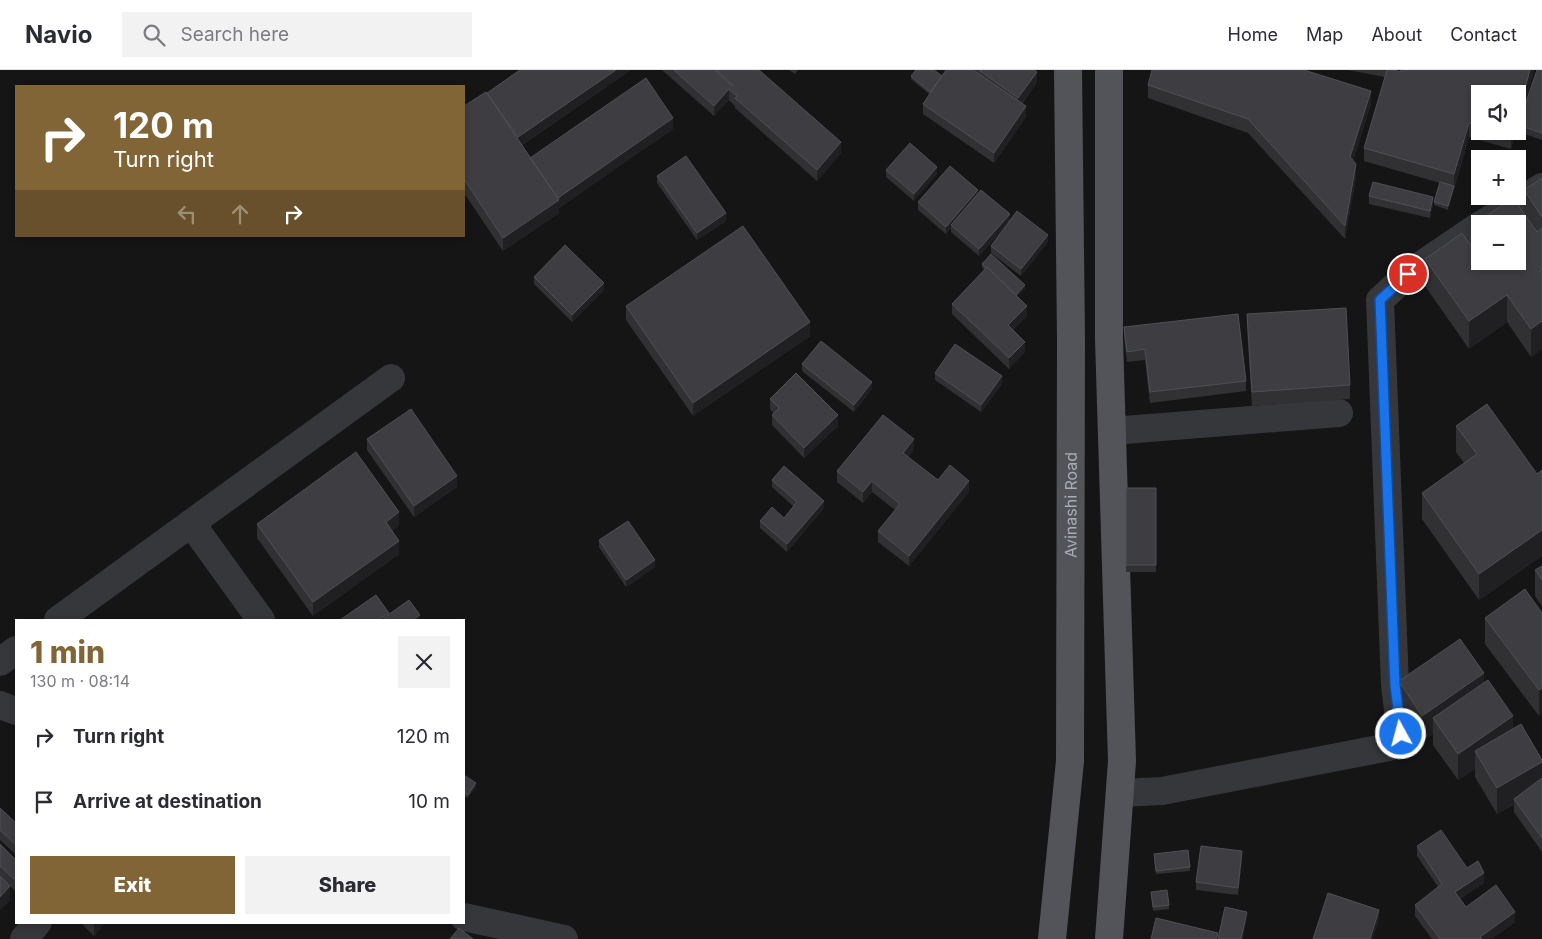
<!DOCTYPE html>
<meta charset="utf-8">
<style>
:root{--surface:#fff;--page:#f2f2f3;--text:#2b2b33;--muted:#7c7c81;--line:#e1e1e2;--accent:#816536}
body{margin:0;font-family:Inter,sans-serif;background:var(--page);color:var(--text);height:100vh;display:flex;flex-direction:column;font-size:19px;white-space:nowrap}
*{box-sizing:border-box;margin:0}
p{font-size:16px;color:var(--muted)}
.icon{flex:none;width:28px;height:28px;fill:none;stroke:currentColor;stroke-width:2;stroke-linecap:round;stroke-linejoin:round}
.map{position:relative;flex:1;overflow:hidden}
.side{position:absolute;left:15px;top:549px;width:450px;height:305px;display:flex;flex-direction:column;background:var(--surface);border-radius:0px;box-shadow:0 2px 8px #0003}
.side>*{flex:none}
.guide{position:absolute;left:15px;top:15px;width:450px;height:152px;border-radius:0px;box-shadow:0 2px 8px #0003;background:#816536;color:#fff;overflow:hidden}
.tools{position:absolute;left:1471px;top:15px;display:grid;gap:10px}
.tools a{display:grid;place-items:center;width:55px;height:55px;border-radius:0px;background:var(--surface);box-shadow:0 2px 8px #0003;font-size:25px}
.pin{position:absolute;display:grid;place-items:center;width:42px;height:42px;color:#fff;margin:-21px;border:2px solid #fff;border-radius:50%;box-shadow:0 1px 5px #0007}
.me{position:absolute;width:55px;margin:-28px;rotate:353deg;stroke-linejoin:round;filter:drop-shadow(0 0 4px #0008)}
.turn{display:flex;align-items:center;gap:18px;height:105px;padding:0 15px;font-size:22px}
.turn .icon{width:65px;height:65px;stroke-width:2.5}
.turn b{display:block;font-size:35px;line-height:42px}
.lanes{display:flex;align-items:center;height:48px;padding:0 15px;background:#0003;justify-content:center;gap:25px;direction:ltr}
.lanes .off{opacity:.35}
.round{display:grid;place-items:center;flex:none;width:52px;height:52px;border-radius:0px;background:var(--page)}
.summary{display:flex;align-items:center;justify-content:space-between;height:85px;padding:0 15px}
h1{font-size:30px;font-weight:800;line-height:38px;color:var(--accent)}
.primary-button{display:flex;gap:10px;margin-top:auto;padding:10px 15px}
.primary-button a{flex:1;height:58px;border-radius:0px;background:var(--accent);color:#fff;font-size:20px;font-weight:800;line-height:58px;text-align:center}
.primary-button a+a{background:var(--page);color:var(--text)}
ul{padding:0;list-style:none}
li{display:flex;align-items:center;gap:15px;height:65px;padding:0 15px}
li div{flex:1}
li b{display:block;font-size:19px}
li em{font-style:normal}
header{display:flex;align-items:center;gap:30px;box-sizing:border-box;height:70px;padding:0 25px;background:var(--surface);border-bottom:1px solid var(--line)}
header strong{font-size:24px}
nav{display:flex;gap:28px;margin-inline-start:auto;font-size:18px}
.search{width:350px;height:45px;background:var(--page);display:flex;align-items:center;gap:12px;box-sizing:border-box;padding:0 18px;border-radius:0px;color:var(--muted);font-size:19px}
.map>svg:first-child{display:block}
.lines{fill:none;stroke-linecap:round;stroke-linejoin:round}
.minor{stroke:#36373b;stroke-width:28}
.major{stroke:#52545a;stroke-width:28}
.wall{fill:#313134}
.shaded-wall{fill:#202022}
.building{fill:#3e3e42;stroke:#4e5054}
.route-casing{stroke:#114b97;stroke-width:12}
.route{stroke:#1a73e8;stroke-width:9}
.labels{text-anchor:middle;stroke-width:5;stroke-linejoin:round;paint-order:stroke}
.street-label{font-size:16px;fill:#a7acb6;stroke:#101011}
</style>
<header>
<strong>Navio</strong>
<div class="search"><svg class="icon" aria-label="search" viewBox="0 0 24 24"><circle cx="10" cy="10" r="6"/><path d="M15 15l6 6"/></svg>Search here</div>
<nav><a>Home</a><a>Map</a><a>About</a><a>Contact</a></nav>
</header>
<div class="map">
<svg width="1542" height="869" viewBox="0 0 1542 869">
<rect width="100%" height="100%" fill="#151516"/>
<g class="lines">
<path class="minor" d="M1484,153L1542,117
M1112,361L1339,343
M191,453L261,550
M58,550L391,308
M0,592L16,580
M0,635L16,641
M1120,723L1162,721L1389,677L1401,664L1395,615L1380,230L1408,204L1480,155
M464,847L564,869
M24,869L38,852"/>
<g class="major">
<path d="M1109,0V269L1122,691L1109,869"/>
<path id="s1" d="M1052,869L1070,691L1071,270L1068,0"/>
</g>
</g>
<path class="wall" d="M520,0H631L522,75L530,88L673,59L559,138V143L503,181L464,123V36L487,24Z
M662,0H759L841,83L817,111L735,38V36L729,30L714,46Z
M789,0H798L795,4Z
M946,0H1034L1037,12L1022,34L1026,47L994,93L923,44V34L929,24L911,9V6H942Z
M1348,0H1393L1401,2V0H1534L1521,47L1542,0V70L1518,62V24H1480V61H1516L1511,79L1469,67L1448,140L1434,135V132L1440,113L1364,91V78L1385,7Z
M1148,15L1371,34L1353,91L1356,107L1345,169L1248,63L1148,28Z
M886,100L937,104L914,131L886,107Z
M657,106L726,151L697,170L657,113Z
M1542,108V279L1531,287L1507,252L1469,279L1425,216V189L1483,193L1518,191V154H1480V180L1479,178V151L1524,143V120Z
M978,124L1010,152L1048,172L1021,206L991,183V176L1009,153L979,186L951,162V158L946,164L918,140V132Z
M1369,126L1433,134L1430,148L1369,134Z
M982,194L1025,219L1017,226L1027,246L1013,260L1025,282L1009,299L952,244V234L985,200L982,198Z
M534,207L604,220L572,252L534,214Z
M626,236L810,266L693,346L626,250Z
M1247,244L1350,315V329L1252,336L1247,258Z
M1124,257L1246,311V321L1150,333L1145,290L1127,292L1124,268Z
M802,294L872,319L854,342L802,301Z
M935,303L1002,314L981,342L935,310Z
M770,329L838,356L804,388L772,355V345L774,344L770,339Z
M1456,356L1537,404L1542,400V486L1479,530L1422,449V423L1464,393L1456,382Z
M367,369L457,417L414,447L367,380Z
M914,380L908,387L938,410L969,422L909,496L878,472V461L895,440L872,422L863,433L837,412V401Z
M772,410L824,438L787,482L760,458V451L784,448L794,437L772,417Z
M1126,418H1156V502H1126Z
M257,454L399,456L392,461L399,484L313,546L257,468Z
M599,470L655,497L626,517L599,477Z
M1542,496V536L1535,526V500Z
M1542,543L1539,646L1485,574V548Z
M1399,611L1484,613L1513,658L1542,690V782L1514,742V735L1497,744L1475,707V699L1458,710L1433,675V664L1422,672L1399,637Z
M464,705L476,717L468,728L464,726Z
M0,738L16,753V785L0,770Z
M0,774L16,790V822L0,806Z
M1417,776L1467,798L1484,813L1460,829L1466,837L1515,852L1491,869H1432L1415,846V835L1438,817L1417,786Z
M1154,787L1190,797V801L1156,804Z
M1242,789L1238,825L1196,820V812Z
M1151,822L1169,835V839L1153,841Z
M80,852H106L94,866Z"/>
<path class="shaded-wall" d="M616,0H631L518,77V67Z
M1530,0H1534L1518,57V44Z
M1037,2V12L1018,38V28Z
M729,19V30L714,46V36Z
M1371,21V34L1350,101V87Z
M1026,36V47L994,93V83Z
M673,48V59L559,138V143L503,181V168L557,129Z
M1469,53V67L1454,117V104Z
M1512,61H1516L1511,79V65Z
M841,72V83L817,111V100Z
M1356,94V107L1345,169V156Z
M937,97V104L914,131V124Z
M1454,116V120L1448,140V136Z
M978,120V128L951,155V158L946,164V157Z
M1433,127V134L1430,148V141Z
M726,143V151L697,170V163Z
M1010,144V152L979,186V179Z
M1048,165V172L1021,206V199Z
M604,213V220L572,252V245Z
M1025,215V219L1015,228V225Z
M1507,225V252L1469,279V251Z
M1027,236V246L1008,266V255Z
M1542,251V279L1531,287V259Z
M810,252V266L693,346V333Z
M1025,272V282L1009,299V288Z
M1002,306V314L981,342V335Z
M872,312V319L854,342V335Z
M838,345V356L804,388V378Z
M914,369V380L903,393V383Z
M457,406V417L414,447V436Z
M872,411V422L863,433V422Z
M969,411V422L909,496V486Z
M824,431V438L787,482V474Z
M399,442V456L386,465V452Z
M1542,460V486L1479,530V504Z
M399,471V484L313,546V532Z
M655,490V497L626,517V510Z
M389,543L388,550H378Z
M420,545V550H413Z
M1484,603V629L1433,648V664L1422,672V646Z
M1542,618V644L1539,646V620Z
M1513,646V672L1475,681V699L1458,710V684Z
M1542,692V718L1514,729V735L1497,744V718Z
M476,713V717L468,728V725Z
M1242,781V789L1238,825V818Z
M1484,803V813L1455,832V822Z
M10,816V830L0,840V842V827Z
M1379,840V850L1373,869H1370Z
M1247,842V849L1243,869H1241Z
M1515,842V852L1491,869H1480V867Z
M96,852H106L94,866V855Z"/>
<path class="building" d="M520,0H616L518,67L487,23Z
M674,0H715L732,16L733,15L717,1L718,0H759L841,72L817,100L735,28L737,26L729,19L714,36Z
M916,0H934L942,6L930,22L911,6Z
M946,0H973L1026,36L994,83L923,34Z
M979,0H1034L1037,2L1018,28Z
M1152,0H1304L1371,21L1350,87L1356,94L1345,156L1248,49L1148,15Z
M1387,0H1393L1401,2V0H1530L1518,44V24H1480V56L1469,53L1454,104L1364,78Z
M1537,0H1542V63L1518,55Z
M646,8L673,48L558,128L530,88Z
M486,22L559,130L503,168L464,109V36Z
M1497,61H1512L1511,65Z
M910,73L937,97L914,124L886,100Z
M686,86L726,143L697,163L657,106Z
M950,96L978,120L946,157L918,132Z
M1542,108V147L1524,120Z
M1373,112L1433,127L1430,141L1369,126Z
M1440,112L1454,116L1448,136L1434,132Z
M981,120L1010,144L979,179L951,155Z
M1513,128L1537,162L1542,158V200L1540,201L1542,204V251L1531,259L1507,225L1469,251L1425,189L1462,163L1480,189V191H1482L1483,193L1485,191H1518V154H1481L1479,151Z
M1017,141L1048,165L1021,199L991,176Z
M743,156L810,252L693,333L626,236Z
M565,175L604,213L572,245L534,207Z
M991,184L1025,215L1016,225L987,197L986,198L982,194Z
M987,197L1027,236L1008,255L1025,272L1009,288L952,234Z
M1346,238L1350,315L1252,322L1247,244Z
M1238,244L1246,311L1150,322L1145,279L1127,282L1124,257Z
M821,271L872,312L854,335L802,294Z
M955,274L1002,306L981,335L935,303Z
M796,303L838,345L804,378L772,345L779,338L770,329Z
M1487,334L1537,404L1542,400V460L1479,504L1422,423L1477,384L1456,356Z
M411,339L457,406L414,436L367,369Z
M883,345L914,369L903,383L938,410L950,395L969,411L909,486L878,461L900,434L872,411L863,422L837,401Z
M356,382L399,442L386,452L399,471L313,532L257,454Z
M784,396L824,431L787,474L760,451L772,437L784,448L797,432L772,410Z
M1126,418H1156V495H1126Z
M628,451L655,490L626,510L599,470Z
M1542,496V510L1535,500Z
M1525,519L1542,543V618L1539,620L1485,548Z
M376,525L389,543L378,550H340Z
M409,530L420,545L413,550H381Z
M1460,569L1484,603L1422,646L1399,611Z
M1488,610L1513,646L1458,684L1433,648Z
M1521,654L1542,690V692L1497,718L1475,681Z
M464,705L476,713L468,725L464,722Z
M1542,708V768L1514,729Z
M0,738L16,753V775L0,760Z
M1441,760L1467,798L1478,791L1484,803L1455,822L1466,837L1496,815L1515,842L1480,867L1482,869H1440L1415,835L1442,814L1417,776Z
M0,774L16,790V811L0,796Z
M1201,776L1242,781L1238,818L1196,812Z
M1188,780L1190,797L1156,801L1154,784Z
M0,806L10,816L0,827Z
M1167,820L1169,835L1153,837L1151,822Z
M1328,823L1379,840L1370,869H1313Z
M1225,837L1247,842L1241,869H1218Z
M1156,848L1218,863L1216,869H1151Z
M459,858L473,869H450Z"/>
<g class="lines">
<defs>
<path id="route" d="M1401,664L1395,615L1380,230L1408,204"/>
</defs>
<use href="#route" class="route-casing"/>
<use href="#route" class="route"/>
</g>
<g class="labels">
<g class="street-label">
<text dy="6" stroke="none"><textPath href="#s1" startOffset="435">Avinashi Road</textPath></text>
</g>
</g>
</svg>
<div class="tools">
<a><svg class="icon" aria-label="sound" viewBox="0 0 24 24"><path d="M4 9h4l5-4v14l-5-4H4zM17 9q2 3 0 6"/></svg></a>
<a>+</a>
<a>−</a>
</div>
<div class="pin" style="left:1408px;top:204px;background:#d93025"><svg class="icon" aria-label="arrive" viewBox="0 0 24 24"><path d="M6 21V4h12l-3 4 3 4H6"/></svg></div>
<svg class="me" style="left:1401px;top:664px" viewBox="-20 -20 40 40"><circle r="17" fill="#1a73e8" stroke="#fff" stroke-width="3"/><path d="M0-11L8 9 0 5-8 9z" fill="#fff"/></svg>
<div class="guide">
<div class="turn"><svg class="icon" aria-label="right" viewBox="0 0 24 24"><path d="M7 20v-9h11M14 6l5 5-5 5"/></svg><div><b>120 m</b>Turn right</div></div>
<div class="lanes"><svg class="icon off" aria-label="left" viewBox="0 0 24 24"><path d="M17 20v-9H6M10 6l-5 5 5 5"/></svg><svg class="icon off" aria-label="ahead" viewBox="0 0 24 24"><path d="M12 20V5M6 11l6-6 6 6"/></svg><svg class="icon" aria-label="right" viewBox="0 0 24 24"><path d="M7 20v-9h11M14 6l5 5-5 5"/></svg></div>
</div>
<section class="side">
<div class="summary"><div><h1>1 min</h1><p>130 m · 08:14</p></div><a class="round"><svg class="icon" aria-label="close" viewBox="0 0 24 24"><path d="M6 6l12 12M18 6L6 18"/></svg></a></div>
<ul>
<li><svg class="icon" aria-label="right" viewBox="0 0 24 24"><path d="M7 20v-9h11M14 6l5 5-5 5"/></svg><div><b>Turn right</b></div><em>120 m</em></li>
<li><svg class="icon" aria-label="arrive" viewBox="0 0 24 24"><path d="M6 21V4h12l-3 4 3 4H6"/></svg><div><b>Arrive at destination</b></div><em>10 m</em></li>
</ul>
<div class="primary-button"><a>Exit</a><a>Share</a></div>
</section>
</div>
